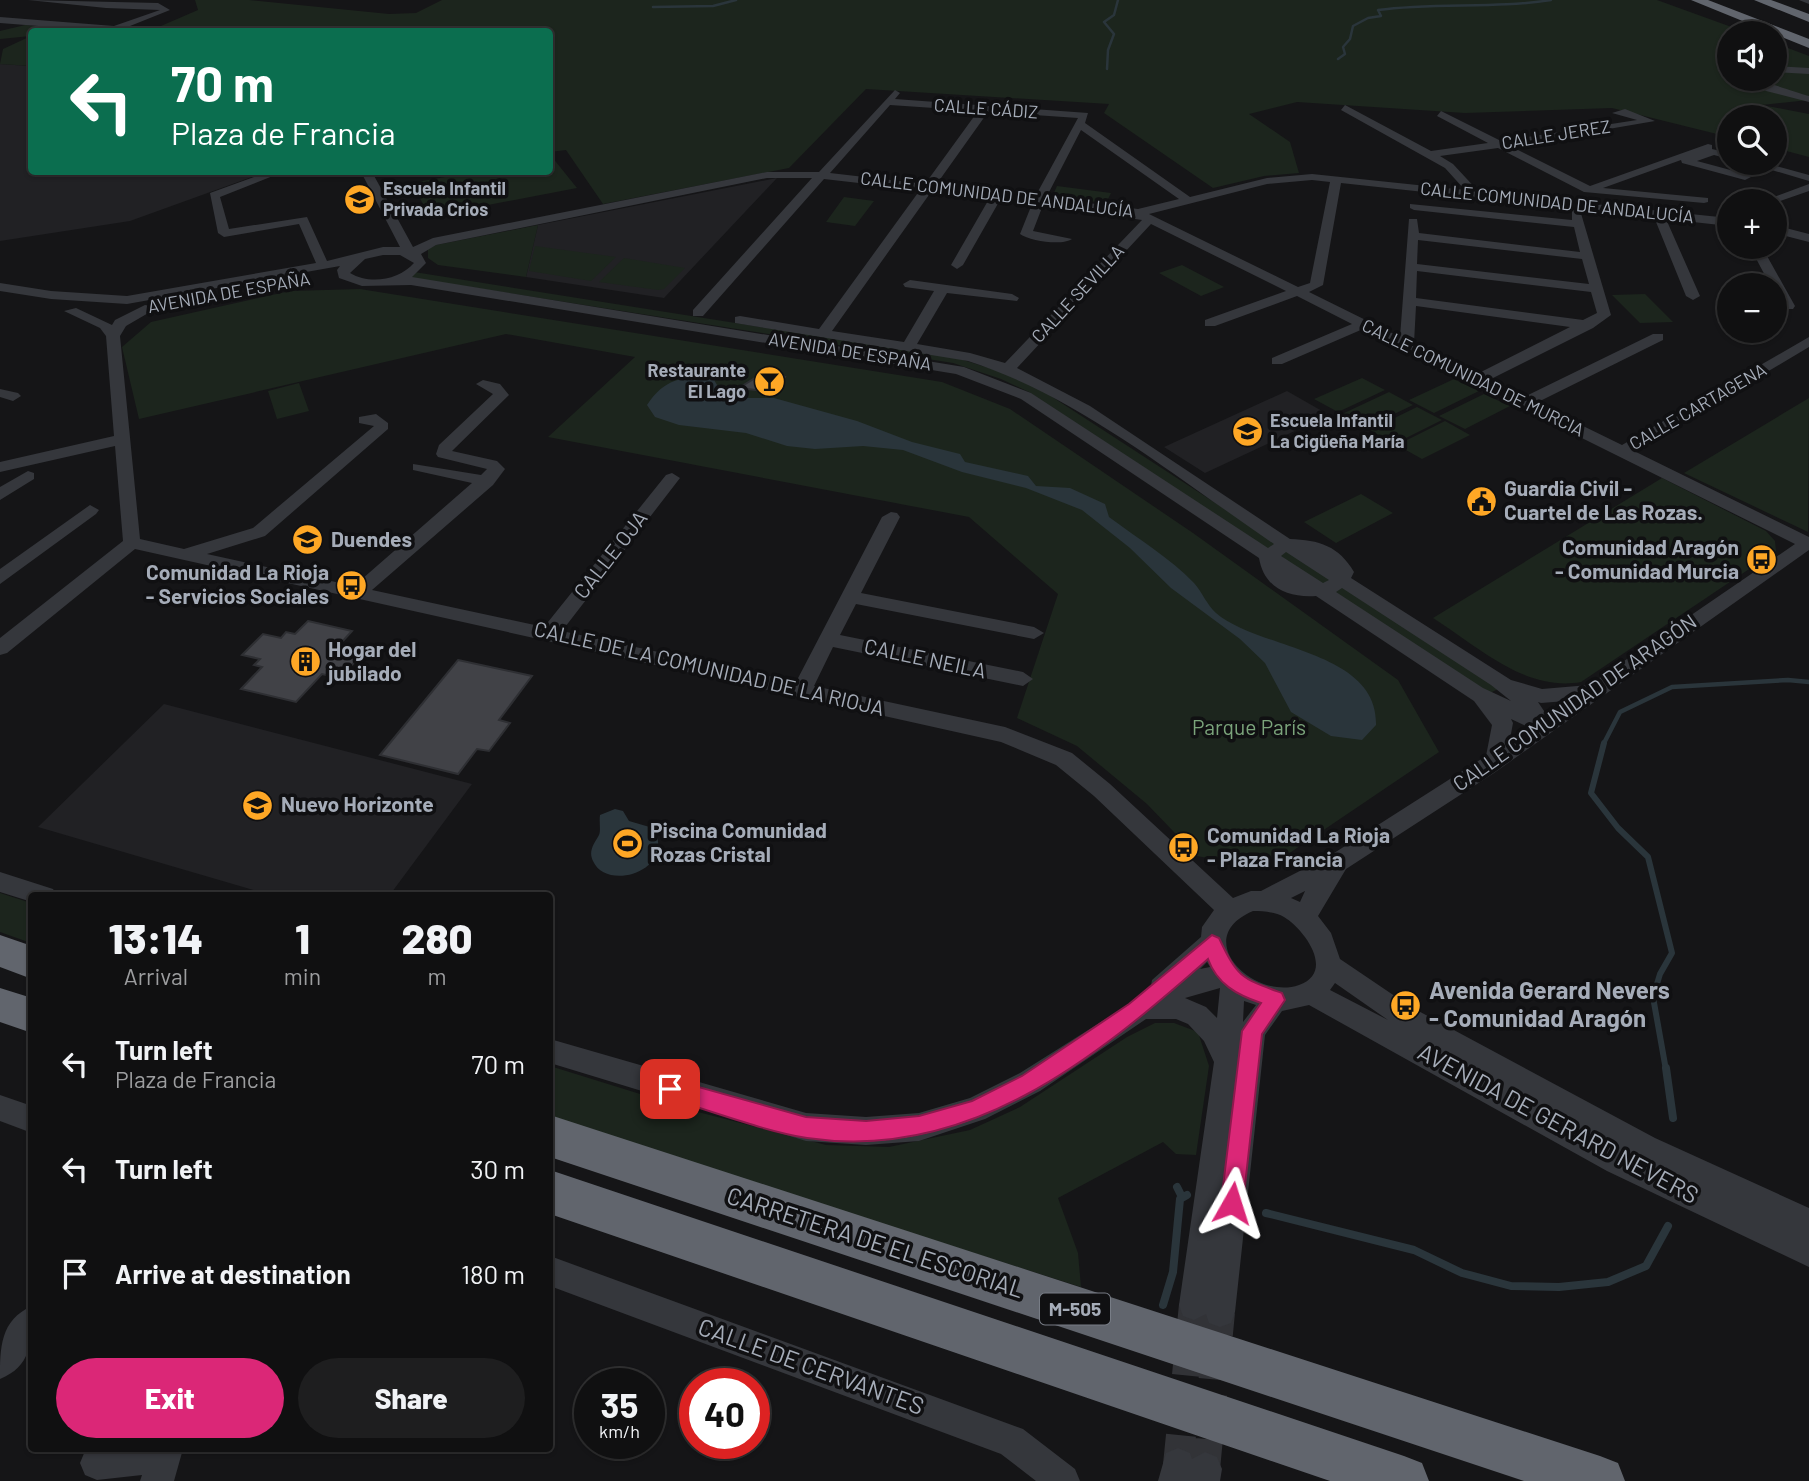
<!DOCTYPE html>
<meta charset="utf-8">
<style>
:root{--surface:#101011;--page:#1e1e1f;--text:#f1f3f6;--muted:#9c9d9f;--line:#303031;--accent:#db2777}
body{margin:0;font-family:Barlow,sans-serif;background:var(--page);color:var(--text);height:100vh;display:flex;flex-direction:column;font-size:26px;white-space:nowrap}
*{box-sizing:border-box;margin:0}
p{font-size:23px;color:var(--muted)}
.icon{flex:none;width:38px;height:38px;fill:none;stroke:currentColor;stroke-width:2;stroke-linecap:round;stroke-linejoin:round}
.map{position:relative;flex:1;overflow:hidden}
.details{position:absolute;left:28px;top:892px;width:525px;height:560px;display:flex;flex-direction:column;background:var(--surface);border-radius:7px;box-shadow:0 2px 5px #0004,0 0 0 2px var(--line)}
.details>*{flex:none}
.banner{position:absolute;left:28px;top:28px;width:525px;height:147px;border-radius:7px;box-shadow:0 2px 5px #0004,0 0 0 2px var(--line);background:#0b6e4f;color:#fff;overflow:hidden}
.tools{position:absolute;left:1717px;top:21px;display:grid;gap:14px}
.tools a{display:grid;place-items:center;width:70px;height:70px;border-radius:50%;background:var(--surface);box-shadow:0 2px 5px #0004,0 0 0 2px var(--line);font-size:35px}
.speed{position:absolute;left:574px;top:1368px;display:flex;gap:14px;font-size:35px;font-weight:700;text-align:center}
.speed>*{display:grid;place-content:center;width:91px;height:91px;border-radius:50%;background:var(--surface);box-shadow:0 2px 5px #0004,0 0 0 2px var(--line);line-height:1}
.speed small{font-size:18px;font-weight:400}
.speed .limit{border:10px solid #d22;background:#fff;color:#111}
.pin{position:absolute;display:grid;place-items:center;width:60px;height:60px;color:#fff;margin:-30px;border-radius:14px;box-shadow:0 4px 10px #0006}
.me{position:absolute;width:77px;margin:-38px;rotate:6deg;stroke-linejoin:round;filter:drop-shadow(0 0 5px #0008)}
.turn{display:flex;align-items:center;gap:24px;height:147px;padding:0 28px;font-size:32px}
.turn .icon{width:91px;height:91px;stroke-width:2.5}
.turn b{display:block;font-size:49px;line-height:60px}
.eta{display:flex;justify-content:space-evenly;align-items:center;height:119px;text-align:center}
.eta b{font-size:42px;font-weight:800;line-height:49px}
.button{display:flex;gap:14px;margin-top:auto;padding:14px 28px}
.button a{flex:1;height:80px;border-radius:42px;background:var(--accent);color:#fff;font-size:28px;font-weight:800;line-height:80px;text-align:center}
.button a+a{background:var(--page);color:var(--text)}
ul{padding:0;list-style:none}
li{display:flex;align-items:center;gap:21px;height:105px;padding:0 28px}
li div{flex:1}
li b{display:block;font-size:26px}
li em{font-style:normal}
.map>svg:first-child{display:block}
.built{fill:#212124}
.green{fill:#1c251d}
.water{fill:#2a353b}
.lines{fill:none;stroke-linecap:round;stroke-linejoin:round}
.stream-far3{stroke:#2a353b;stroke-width:2.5}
.stream-far2{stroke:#2a353b;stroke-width:4.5}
.stream-far1{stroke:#2a353b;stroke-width:6}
.stream{stroke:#2a353b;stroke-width:8}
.building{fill:#414247;stroke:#2e2f33;stroke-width:2}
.minor-tunnel{stroke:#323337;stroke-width:30;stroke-dasharray:30 15;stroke-linecap:butt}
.minor{fill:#35373c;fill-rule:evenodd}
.highway{fill:#61656d;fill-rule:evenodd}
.route{fill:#db2777;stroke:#8e194d;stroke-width:2}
.labels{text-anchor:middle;stroke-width:7;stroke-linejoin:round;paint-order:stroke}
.far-street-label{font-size:18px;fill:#a5acb8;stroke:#101012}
.far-poi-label{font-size:18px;font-weight:bold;fill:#a5acb8;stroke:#101012;text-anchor:start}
.shield{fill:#101012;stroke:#787d86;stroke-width:2}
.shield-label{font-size:19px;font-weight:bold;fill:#a5acb8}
.poi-label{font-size:21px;font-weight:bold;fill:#a5acb8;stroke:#101012;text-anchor:start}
.street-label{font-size:21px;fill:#a5acb8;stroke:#101012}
.park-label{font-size:21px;fill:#7ba47b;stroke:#101012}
.near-poi-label{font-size:24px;font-weight:bold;fill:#a5acb8;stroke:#101012;text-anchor:start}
.near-street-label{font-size:24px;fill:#a5acb8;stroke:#101012}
</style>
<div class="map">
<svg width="1809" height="1481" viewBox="0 0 1809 1481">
<rect width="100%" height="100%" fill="#151517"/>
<path class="built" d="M0,64L31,66L32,172H266L130,221L0,241Z
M777,178L664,298L526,277L538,225Z
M1287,391L1329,415L1205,473L1164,447Z
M164,704L472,784L389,896H274L38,827Z"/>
<path class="green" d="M195,0H249L389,14L416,13L442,0H1657L1748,33H1729V79H1774L1775,43L1809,56V100L1762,105L1809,114V157L1775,148L1774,117H1729V137L1612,108L1465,113L1297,102L1249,114L1290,142L1299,173L1264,176L1213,188L1104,113L1109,104L866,89L789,168L603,204L566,150L550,152V99L554,95L550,91V32H147L198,10Z
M25,25L89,31L32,32L31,66L0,64L3,49L31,36L0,39V31Z
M552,157L577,188L430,216L411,183L474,172H550Z
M1057,186L1111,193L1106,203L1052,197Z
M844,197L874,201L855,226L826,222Z
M538,225L526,277L438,265L428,258V249L436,245Z
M535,246L616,257L591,281L529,271Z
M624,258L685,268L664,289L658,290L599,282Z
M1182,265L1224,287L1201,296L1159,273Z
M414,272L957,358L1008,374L1040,389L1500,688L1488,694L1029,392L1001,379L953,363L406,277Z
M360,289L942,382L1010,409L1193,533L1398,680L1439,752L1266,869L1197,856L1147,804L1077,746L1017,718L1058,594L969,517L548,437L635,357L506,334L139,419L122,347L151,322L290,291Z
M1645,294L1673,322L1640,323L1612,295Z
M1362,378L1385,390L1338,412L1314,399Z
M1454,379L1479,391L1434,413L1409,400Z
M299,383L309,411L277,419L268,391Z
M1389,392L1413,405L1365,428L1342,414Z
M1484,394L1510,406L1465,429L1439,416Z
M1809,398L1808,532L1684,473Z
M1417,407L1442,420L1394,444L1370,430Z
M1445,421L1470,435L1422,459L1397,445Z
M1662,478L1766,531L1775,541L1776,551L1581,682C1525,692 1479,647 1433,618Z
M1361,494L1393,513L1336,543L1304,522Z
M0,893L31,903V943L0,932Z
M1155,1023H1174L1198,1032L1209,1066L1196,1155L1176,1154L1163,1142L1058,1198L1078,1253L1081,1287L550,1119V1066L698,1112L826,1145L889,1147L970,1130L1020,1107L1127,1037Z"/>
<path class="water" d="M711,375L725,398H774L857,421L912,442L960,454L965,462L1028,476L1036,486L1070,488L1105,504L1109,517C1137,538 1170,558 1194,583C1202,592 1207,605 1216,613C1259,650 1378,650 1376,725L1362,740L1331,736L1291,712L1265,663L1240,639L1171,588L1130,548L1082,510L1026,488L962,472L903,450L863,446L815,449L787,446L746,433L679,425L655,417L647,405C665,378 681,378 711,375Z
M615,809L623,811L629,821L653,828C678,869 607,893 593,861C588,851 594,844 599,835C601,831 599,822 600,815Z"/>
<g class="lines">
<path class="stream-far3" d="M653,7L713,6L736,0
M1338,59L1345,54L1343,47L1350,39L1353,26L1368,18L1381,16L1378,10C1436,2 1494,9 1551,0
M1107,69L1108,50L1114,34L1104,22L1114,15L1118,0"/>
<path class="stream-far2" d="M1603,745L1620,712L1672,687L1788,680L1809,682"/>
<path class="stream-far1" d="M1604,743L1591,793L1618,828L1648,857L1672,953L1660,974L1653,997L1666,1070"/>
<path class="stream" d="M1666,1068L1673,1118
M1177,1187L1182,1197
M1266,1213L1414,1250L1462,1273L1511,1286L1559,1287L1608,1282L1646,1266L1668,1226
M1163,1305L1173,1272L1180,1199L1187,1195"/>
</g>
<path class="building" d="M770,371L785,377L775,388L765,391L739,388L758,376L759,372Z
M308,621L352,631L340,644L348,645L342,652L360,656L340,678L322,674L296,702L241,689L262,667L254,665L260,659L242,655L263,634L281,638L286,632L295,634Z
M458,660L532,676L499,720L510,723L489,751L477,749L458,774L380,755Z"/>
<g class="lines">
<path class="minor-tunnel" d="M1178,1465L1194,1305
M1205,1469L1220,1312"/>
<path class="minor" d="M28,0L158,3L170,10L115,32L0,23V17L114,26L160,10L106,8Z
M1799,0H1809V4Z
M1774,66L1809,68V74L1774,72Z
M1749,79C1760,79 1794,92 1809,96V102L1766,91Z
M895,90L900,93L895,99L1088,113L1085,123L1190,197L1267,178L1312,174L1465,190L1445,168L1341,110L1345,105L1431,151L1488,143L1437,116L1441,111L1501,141L1637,120L1612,113L1625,109L1655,121L1510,146L1590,186L1708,144L1712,145V149L1729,153V159L1714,155L1697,161L1749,175L1751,177L1745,180L1682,163L1681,160L1603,188L1708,198V202L1704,203L1584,192L1498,148L1440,156L1453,164L1479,192L1729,218V226L1666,219L1700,296L1693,300L1686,296L1654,217L1341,183L1323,285L1309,292L1400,337L1409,219H1417L1419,233L1580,252L1574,227L1414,210L1410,208V204L1572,220V210H1580L1611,315L1593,328L1489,380L1524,397L1653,334H1663V340L1536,403L1622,445L1809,337V347L1634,451L1809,537V550L1494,773L1346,869L1318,916L1331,933L1340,959L1411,1007L1655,1138L1809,1208V1267L1607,1171L1309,1005L1282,1011L1265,1035L1235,1312L1231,1323L1220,1327L1209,1323L1206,1314L1194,1320L1183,1316L1179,1305L1214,1062L1204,1041L1188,1024L1176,1019H1146L1040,1091L985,1119L919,1141L866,1145L806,1141L550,1063V1039L806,1113L866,1117L919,1113L970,1098L1020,1073L1150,991L1152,980L1201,937L1202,927L1214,910L1094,796L1056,765L1001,742L135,549L7,653L0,655V638L123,541L115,446L0,472V462L114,436L106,336L100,328L64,311L76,308L112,325L115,320L145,305L150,306V312L126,326L120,336L140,539L184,549L253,528L374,426L359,423V417L376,414L388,423V429L265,536L207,554L354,586L472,483L413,470V464L481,475L487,469L438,457L436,454L439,445L493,394L476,384L483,380L500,384L509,395L452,451L497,461L505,469L493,485L372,590L544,627L666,475L672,473L680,478L562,631L796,682L882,517L891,512L897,513L900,517L861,593L1034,627L1044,633L1034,639L856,604L840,635L1023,672L1033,679L1023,686L833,647L814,686L1005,727L1072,753L1110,784L1233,898L1251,891H1261L1331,855L1486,756L1492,725L1474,701L1316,596C1288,598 1264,588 1259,558L1021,399L956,374L411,285L362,286L339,278L337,270L340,266L127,304L51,299L0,291V283L51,291L127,296L316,263L299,224L224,237L218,233L210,193L268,172H283L220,197L229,229L307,217L327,261L383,247H400L361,172H372L413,247L433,238L767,172H819ZM890,105L978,111L925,184L830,173ZM988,112L1078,118L1035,197L936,185ZM1081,130L1179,199L1138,209L1046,198ZM767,178H812L693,310V316H703L824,179L920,190L819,329L740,316L735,317V323L968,361C1078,396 1178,479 1274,544L1268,548L1031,393L964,367L412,277L426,263L421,254L436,245ZM1312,180L1330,182L1310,283L1298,287L1149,214L1267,184ZM931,192L989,199L951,265L957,269L963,265L1000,200L1032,204L1020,234C1030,241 1062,246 1072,239L1033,231L1043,205L1142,220L1005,363L970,353L917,344L947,293L1017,301L1019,298L1012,294L910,280L903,284L905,287L934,291L904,342L832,331ZM1151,224L1286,291L1205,320V326H1215L1297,296L1352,324L1272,358V364H1282L1363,329L1795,544L1589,685L1542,689L1511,680L1351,578L1354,572C1339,546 1319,540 1290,539L1090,406L1017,368ZM1418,240L1582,259L1589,284L1417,264ZM383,255H400L414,263C399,280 370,285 350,273L365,259ZM1417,271L1591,292L1597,313L1583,320L1416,298ZM1416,306L1570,327L1477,374L1414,343ZM1286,552L1329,580L1323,583L1281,556ZM1342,588L1491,685L1511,701L1483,688L1336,592ZM1566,701L1546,714L1538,702L1541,703ZM1511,719L1528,727L1510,739L1513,723ZM1305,891L1300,902L1291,898ZM1253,911C1263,911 1275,912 1284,917C1304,929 1336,972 1299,985C1254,1001 1189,938 1253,911ZM1207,962L1210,967L1200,969ZM1335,983L1388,1020L1330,990ZM1220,988L1217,1018L1206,1007L1185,998ZM1244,1001L1256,1005L1243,1022Z
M1748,163H1765L1809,175V181Z
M1809,184V191L1774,203L1763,201Z
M1774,225L1809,234V242L1774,233Z
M1750,247H1762L1795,306L1793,309H1783L1774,293V285H1770Z
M0,389L18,393L21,396L13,401L0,397Z
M28,471L34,473V479L0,500V487Z
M90,505L99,510L96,514L0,584V569Z
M0,872L53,889L57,896H32V902L0,892Z
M0,1095L32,1106V1133L0,1121Z
M550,1256L1023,1429L1075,1469L1080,1481H1036L1001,1454L550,1286Z
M32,1306C32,1337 34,1365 0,1379C0,1348 0,1320 32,1306Z
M1178,1448L1190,1453L1192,1459L1205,1452L1217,1457L1222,1469L1220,1481H1158L1166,1453Z
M90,1449H183L174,1481H140L142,1475L97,1480L85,1475L80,1463L85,1451Z"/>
<path class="highway" d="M1691,0H1708L1809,39V48Z
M1754,0H1771L1809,14V22Z
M0,935L32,946V979L0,967Z
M0,988L32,998V1033L0,1022Z
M550,1115L1600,1456L1618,1463L1625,1481H1524L550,1157Z
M550,1170L1404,1456L1422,1463L1429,1481H1330L550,1214Z"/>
</g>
<path class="route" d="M1212,935L1219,938C1238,978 1241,978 1282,993L1285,1000L1262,1034L1243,1203L1240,1211L1232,1214L1224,1211L1221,1203L1242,1031L1261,1003C1237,995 1217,984 1208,959C1095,1059 968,1162 807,1138C763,1131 713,1111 670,1099L662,1096L659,1089L662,1082L670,1079L806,1117L866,1121L919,1116L972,1101L1022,1076L1129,1004Z"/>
<defs>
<symbol id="school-disc" viewBox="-11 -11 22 22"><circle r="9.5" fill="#fea725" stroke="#101012"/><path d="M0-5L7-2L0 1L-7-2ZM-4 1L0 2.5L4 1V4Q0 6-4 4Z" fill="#111"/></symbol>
<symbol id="bar-disc" viewBox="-11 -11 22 22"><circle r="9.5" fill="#fea725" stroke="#101012"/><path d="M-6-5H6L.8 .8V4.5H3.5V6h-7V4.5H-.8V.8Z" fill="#111"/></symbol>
<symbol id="civic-disc" viewBox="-11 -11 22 22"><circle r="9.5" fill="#fea725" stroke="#101012"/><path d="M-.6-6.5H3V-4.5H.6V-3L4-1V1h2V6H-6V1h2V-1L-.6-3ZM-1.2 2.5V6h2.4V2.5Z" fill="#111"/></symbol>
<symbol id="bus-disc" viewBox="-11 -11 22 22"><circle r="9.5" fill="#fea725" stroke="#101012"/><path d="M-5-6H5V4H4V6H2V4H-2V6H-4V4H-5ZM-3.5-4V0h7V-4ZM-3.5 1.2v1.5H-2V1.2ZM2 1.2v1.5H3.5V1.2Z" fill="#111"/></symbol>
<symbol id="building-disc" viewBox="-11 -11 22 22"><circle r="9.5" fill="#fea725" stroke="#101012"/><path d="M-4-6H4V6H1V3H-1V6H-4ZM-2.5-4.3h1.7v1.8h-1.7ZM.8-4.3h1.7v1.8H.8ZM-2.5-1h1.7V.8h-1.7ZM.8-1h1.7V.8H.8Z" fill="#111"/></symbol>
<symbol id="stadium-disc" viewBox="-11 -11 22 22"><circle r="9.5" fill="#fea725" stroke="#101012"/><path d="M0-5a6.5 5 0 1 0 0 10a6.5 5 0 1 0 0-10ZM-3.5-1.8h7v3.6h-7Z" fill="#111"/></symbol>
</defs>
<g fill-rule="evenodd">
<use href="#school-disc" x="342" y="182" width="35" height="35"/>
<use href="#bar-disc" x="752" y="364" width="35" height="35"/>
<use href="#school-disc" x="1230" y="414" width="35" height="35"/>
<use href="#civic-disc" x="1464" y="484" width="35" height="35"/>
<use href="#school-disc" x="290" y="522" width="35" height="35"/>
<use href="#bus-disc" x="1744" y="542" width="35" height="35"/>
<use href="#bus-disc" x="334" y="568" width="35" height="35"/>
<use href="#building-disc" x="288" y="644" width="35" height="35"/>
<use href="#school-disc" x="240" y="788" width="35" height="35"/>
<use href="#stadium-disc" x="610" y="826" width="35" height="35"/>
<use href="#bus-disc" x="1166" y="830" width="35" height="35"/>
<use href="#bus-disc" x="1388" y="988" width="35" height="35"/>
</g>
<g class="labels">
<g class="far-street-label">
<text transform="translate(986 109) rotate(4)" y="6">CALLE CÁDIZ</text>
<text transform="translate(1556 135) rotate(-9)" y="6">CALLE JEREZ</text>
<text transform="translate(997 195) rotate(7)" y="6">CALLE COMUNIDAD DE ANDALUCÍA</text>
<text transform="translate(1557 203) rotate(6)" y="6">CALLE COMUNIDAD DE ANDALUCÍA</text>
<text transform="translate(229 293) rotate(-10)" y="6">AVENIDA DE ESPAÑA</text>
<text transform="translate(1078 294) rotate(-47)" y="6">CALLE SEVILLA</text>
<text transform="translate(850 352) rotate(9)" y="6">AVENIDA DE ESPAÑA</text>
<text transform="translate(1473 378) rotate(26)" y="6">CALLE COMUNIDAD DE MURCIA</text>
<text transform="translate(1698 407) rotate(-30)" y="6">CALLE CARTAGENA</text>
</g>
<g class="far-poi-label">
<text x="383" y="195">Escuela Infantil<tspan x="383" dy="21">Privada Crios</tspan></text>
<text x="746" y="377" text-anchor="end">Restaurante<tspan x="746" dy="21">El Lago</tspan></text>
<text x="1270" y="427">Escuela Infantil<tspan x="1270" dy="21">La Cigüeña María</tspan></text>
</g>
<rect class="shield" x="1040" y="1293.5" width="70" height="31" rx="5"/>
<g class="shield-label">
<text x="1075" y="1316">M-505</text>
</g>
<g class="poi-label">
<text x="1504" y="496">Guardia Civil -<tspan x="1504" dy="24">Cuartel de Las Rozas.</tspan></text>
<text x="331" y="547">Duendes</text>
<text x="1739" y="555" text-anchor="end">Comunidad Aragón<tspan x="1739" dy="24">- Comunidad Murcia</tspan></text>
<text x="329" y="580" text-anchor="end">Comunidad La Rioja<tspan x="329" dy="24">- Servicios Sociales</tspan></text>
<text x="328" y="657">Hogar del<tspan x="328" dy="24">jubilado</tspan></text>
<text x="281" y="812">Nuevo Horizonte</text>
<text x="650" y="838">Piscina Comunidad<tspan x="650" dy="24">Rozas Cristal</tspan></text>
<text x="1207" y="843">Comunidad La Rioja<tspan x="1207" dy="24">- Plaza Francia</tspan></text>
</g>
<g class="street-label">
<text transform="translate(611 555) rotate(-52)" y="7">CALLE OJA</text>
<text transform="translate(925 659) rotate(12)" y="7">CALLE NEILA</text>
<text transform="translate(709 669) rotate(13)" y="7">CALLE DE LA COMUNIDAD DE LA RIOJA</text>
<text transform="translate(1575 703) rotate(-35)" y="7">CALLE COMUNIDAD DE ARAGÓN</text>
</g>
<g class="park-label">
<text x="1249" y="735">Parque París</text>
</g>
<g class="near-poi-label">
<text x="1429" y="999">Avenida Gerard Nevers<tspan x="1429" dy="28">- Comunidad Aragón</tspan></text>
</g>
<g class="near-street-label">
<text transform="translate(1558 1124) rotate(28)" y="8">AVENIDA DE GERARD NEVERS</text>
<text transform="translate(875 1243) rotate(18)" y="8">CARRETERA DE EL ESCORIAL</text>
<text transform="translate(811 1367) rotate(20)" y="8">CALLE DE CERVANTES</text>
</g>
</g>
</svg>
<div class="tools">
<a><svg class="icon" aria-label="sound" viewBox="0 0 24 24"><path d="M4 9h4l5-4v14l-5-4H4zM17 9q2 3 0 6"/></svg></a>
<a><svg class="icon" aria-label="search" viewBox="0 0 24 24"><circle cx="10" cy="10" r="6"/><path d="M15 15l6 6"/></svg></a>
<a>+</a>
<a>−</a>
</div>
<div class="speed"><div>35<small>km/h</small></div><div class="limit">40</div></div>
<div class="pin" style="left:670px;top:1089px;background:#d93025"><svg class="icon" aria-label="arrive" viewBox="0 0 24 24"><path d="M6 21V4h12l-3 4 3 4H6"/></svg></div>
<svg class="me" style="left:1232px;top:1203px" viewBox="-20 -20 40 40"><path d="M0-17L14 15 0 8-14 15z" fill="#db2777" stroke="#fff" stroke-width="4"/></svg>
<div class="banner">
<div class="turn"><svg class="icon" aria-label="left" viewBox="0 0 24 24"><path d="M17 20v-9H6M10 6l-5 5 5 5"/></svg><div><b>70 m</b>Plaza de Francia</div></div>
</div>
<section class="details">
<div class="eta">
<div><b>13:14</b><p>Arrival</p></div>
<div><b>1</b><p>min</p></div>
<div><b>280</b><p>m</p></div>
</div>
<ul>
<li><svg class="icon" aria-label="left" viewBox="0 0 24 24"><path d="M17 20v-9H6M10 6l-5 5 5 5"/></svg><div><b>Turn left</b><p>Plaza de Francia</p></div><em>70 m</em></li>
<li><svg class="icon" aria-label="left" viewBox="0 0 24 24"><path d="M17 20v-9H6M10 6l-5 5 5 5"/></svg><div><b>Turn left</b></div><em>30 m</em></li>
<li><svg class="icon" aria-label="arrive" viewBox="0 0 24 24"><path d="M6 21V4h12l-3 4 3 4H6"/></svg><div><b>Arrive at destination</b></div><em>180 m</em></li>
</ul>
<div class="button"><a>Exit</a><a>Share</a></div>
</section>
</div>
